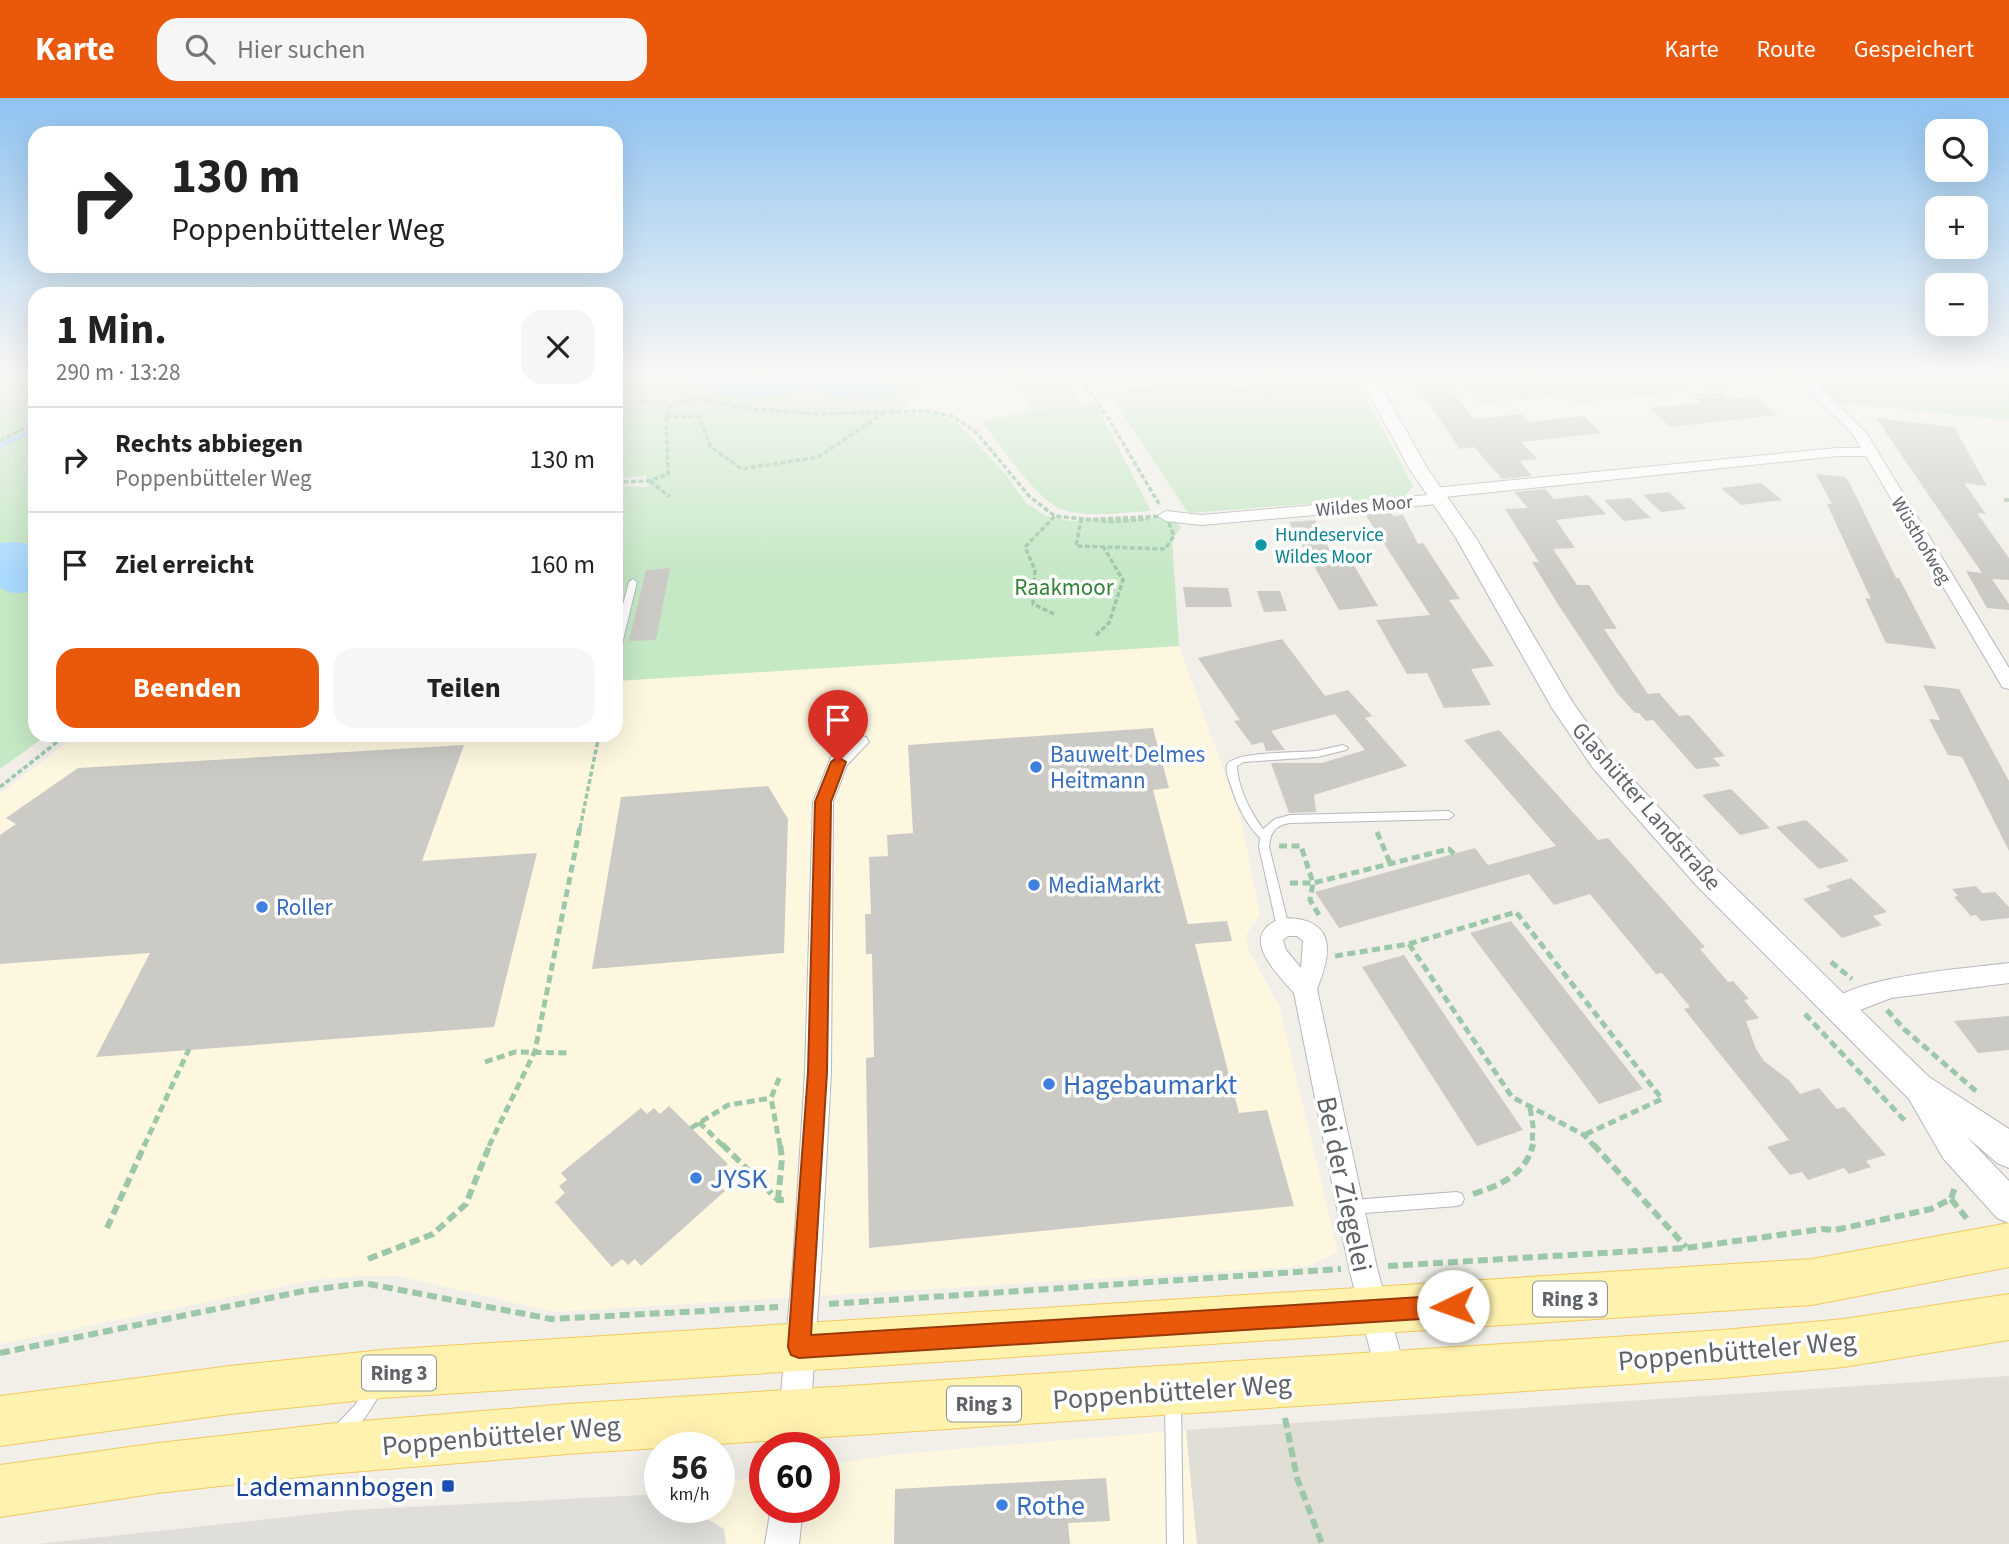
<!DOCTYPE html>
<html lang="de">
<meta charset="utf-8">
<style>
:root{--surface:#fff;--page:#f6f6f6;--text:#222;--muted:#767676;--line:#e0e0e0;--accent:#ea580c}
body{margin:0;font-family:"Source Sans 3",sans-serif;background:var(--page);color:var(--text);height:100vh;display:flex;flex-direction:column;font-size:26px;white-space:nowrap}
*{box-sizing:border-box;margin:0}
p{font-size:23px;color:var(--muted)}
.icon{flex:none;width:38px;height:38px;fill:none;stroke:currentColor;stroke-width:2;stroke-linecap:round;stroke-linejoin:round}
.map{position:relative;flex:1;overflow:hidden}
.details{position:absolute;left:28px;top:189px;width:595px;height:455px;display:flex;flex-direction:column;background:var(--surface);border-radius:21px;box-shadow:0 7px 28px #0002}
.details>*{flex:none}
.banner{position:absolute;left:28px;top:28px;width:595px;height:147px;border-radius:21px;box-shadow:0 7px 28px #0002;background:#fff;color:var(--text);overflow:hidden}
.fabs{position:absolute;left:1925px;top:21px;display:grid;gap:14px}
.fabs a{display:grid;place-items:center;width:63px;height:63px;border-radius:14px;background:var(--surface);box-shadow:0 7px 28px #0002;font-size:35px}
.speed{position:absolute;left:644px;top:1334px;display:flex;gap:14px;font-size:35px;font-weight:700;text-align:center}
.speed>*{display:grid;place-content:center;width:91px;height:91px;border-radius:50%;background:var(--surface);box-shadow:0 7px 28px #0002;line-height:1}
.speed small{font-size:18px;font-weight:400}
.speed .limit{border:10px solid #d22;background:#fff;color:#111}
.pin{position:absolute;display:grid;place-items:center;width:60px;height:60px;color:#fff;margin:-72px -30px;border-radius:50% 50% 50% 0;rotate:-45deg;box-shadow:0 0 7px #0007}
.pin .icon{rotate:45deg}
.me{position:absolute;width:77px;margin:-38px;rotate:267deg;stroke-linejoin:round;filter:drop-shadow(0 0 5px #0008)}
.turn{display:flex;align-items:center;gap:24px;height:147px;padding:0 28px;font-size:32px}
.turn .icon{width:91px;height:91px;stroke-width:2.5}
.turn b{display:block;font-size:49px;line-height:60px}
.round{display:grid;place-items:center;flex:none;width:74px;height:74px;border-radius:21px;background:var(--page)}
.overview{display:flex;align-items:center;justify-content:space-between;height:119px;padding:0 28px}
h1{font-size:42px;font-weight:700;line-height:52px}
.action{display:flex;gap:14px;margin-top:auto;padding:14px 28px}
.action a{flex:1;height:80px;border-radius:21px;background:var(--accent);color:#fff;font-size:28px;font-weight:700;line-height:80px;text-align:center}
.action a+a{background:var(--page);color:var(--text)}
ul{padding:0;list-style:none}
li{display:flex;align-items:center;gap:21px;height:105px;padding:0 28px;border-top:2px solid var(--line)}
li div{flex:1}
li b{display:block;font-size:26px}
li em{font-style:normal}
header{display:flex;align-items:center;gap:42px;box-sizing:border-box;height:98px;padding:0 35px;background:var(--accent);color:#fff}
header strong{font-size:33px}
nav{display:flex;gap:38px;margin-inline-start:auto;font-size:24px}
.search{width:490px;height:63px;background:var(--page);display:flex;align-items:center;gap:18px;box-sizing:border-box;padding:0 24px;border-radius:21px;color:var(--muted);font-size:26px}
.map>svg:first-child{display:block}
.commercial{fill:#fef7e0}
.industrial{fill:#e0deda}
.education{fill:#e1ded6}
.green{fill:#c5e8c5}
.water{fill:#aadaff}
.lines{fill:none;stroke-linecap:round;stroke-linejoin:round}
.stream{stroke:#aadaff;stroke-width:5}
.building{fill:#cccac5}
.service-casing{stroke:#b5b8bc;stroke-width:2}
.minor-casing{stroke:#b5b8bc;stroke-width:2}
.tertiary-casing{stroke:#b5b8bc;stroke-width:2}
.primary-casing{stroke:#f2c960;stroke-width:2}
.path-far2{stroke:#9cc7a9;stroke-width:3.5;stroke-dasharray:5 2.5;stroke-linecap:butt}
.path-far1{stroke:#9cc7a9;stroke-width:5;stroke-dasharray:8 4.5;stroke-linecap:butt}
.path{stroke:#9cc7a9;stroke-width:6;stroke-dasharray:10 5;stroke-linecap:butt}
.service{fill:#fff;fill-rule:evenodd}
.minor{fill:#fff;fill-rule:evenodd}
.tertiary{fill:#fff;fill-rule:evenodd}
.primary{fill:#fff2af;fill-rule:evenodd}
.route{fill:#ea580c;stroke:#983908;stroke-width:2}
.culture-dot{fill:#0f9aa8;stroke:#fff;stroke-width:2.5}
.shop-dot{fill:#3f7fe0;stroke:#fff;stroke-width:2.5}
.transit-dot{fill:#1a4fb4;stroke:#fff;stroke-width:2.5}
.labels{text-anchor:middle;stroke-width:7;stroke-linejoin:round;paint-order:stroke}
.far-street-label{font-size:19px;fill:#5f6368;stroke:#fff}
.far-culture-label{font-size:19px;fill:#0d838f;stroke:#fff;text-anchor:start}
.shield{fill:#fff;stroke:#8f9295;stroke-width:2}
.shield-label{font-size:21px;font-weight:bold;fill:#5f6368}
.park-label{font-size:23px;fill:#348238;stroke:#fff}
.shop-label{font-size:23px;fill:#366cbe;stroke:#fff;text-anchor:start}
.street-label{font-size:23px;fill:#5f6368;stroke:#fff}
.near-shop-label{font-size:28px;fill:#366cbe;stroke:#fff;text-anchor:start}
.near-street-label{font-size:28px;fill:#5f6368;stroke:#fff}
.near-transit-label{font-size:28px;fill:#164399;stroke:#fff;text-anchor:end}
</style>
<header>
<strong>Karte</strong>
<div class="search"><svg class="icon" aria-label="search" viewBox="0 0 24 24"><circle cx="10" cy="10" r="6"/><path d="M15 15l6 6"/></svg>Hier suchen</div>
<nav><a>Karte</a><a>Route</a><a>Gespeichert</a></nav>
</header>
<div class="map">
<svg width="2009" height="1446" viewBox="0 0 2009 1446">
<rect width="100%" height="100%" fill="#f1efe8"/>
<path class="commercial" d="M1179,548L1241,721L1260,816L1246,837L1249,853L1279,907L1338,1154L1307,1168L554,1214L398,1178H362L314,1182L0,1246V696L77,637H616V583Z
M1186,1332L1197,1446H37L352,1412L660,1396V1409H719V1386L765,1378V1409H824V1368L888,1357Z"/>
<path class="industrial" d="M660,1396V1409H686L724,1431L726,1446H37L352,1412Z"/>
<path class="education" d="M2009,1278V1446H1197L1186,1332Z"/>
<path class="green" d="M0,275H35V383L32,386L35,391V446L0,445Z
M616,275H691L724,297L815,290L842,300L874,301L896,287L892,275H922L915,288L916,296L899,316L934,315L956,324L1002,372L1026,405L1046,418L1070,423L1170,419L1181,429L1172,442L1179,548L616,583V388L648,389L646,377L616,382Z
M1014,275H1062L1078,305L1030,311Z
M1452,275H1787L1796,283L1575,305L1566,296L1480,306Z
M1806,275H2009V322L1838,305Z
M1226,283L1231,289L1359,286L1413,388L1405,398L1191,415L1186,412L1110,296L1089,294Z
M1095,304L1151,413C1123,414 1091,420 1064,412C1037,404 1001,347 982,324L1029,313Z
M0,490L35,494V637H47L0,671Z"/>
<path class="water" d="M691,275H892L896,286L891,295L874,301L842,300L815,290L744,301L724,297L694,285Z
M11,444L35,446V494L13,495L0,490V445Z"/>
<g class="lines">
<path class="stream" d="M0,348L35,332"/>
</g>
<path class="building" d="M1442,280L1474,321L1521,316L1530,324L1584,318L1602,335L1521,344L1538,361L1520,363L1532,378L1502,381L1474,349L1460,351L1412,281Z
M1721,294L1730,301L1754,299L1778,317L1670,329L1649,310L1701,305L1692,297Z
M1876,320L1954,329L1987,388L1964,385L1986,416L1977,415L2009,460V482L1992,481L2009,506V512L1987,510L1966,473L1982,475Z
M1816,376L1845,379L1849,384L1896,480H1899L1936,551L1886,545L1865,500L1871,501L1827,406H1832Z
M1761,385L1782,402L1741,407L1721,390Z
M1545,391L1554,401L1588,397L1606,416L1556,422L1575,450L1553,451L1577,487H1589L1617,531H1604L1648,596L1659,595L1679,618L1689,617L1725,658L1713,660L1721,668L1696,671L1653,622L1646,623L1639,615H1635L1617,595L1559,508L1532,464H1539L1505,411L1528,410L1514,394Z
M1669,394L1687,411L1661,414L1643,397Z
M1630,400L1651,420L1624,423L1604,402Z
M1392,415L1393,418L1403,417L1418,446L1423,445L1460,501L1449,502L1494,568L1471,571L1491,607L1444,610L1427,575L1407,576L1376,522L1430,517L1365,416Z
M1315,422L1331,455L1346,454L1378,508L1339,512L1289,424Z
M670,470L656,542L629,543L646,472Z
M1183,489L1228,490L1232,509H1186Z
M1257,493H1280L1287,513L1264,514Z
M1282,541L1325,598L1348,592L1372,618L1365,620L1407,668L1314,697L1316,714L1289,715L1271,665H1322L1365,652L1335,616L1271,633L1285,652L1266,653L1263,644L1252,647L1234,623L1240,622L1198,560Z
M1923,587L1959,591L2009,683V753L1962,659L1948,657L1929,621L1940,622Z
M1153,630L1169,690L1153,692L1188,826L1227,823L1232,843L1195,846L1239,1015L1267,1012L1294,1108L869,1150L866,960L874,959L872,856H866L865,816H871L869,759L888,758L887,737L913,735L908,647Z
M1499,632L1598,742L1608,740L1705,849L1700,851L1728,884L1733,883L1749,901L1744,902L1759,920L1746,923L1756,951L1764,963L1789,982L1800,996L1819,990L1837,1011L1844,1009L1886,1057L1866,1063L1871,1069L1849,1076L1844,1070L1808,1082L1802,1074L1790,1077L1767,1049L1789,1042L1684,911L1690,909L1662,875L1656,876L1590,796L1554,807L1529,776L1339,830L1315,794L1475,750L1488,767L1556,748L1464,642Z
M464,647L422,763L537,755L494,929L96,959L150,855L0,866V737L16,726L6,720L78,670Z
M768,688L788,721L784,855L592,871L621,699Z
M1731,691L1770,730L1740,737L1702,697Z
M1806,722L1827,742L1849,763L1819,771L1776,729Z
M1851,780L1887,814L1873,818L1882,827L1842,840L1803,801L1831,792L1826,788Z
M1976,788L1982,795L1995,794L2009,809V820L1981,823L1976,817L1971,818L1954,799L1958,798L1952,791Z
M1511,823L1595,930L1643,991L1599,1006L1470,835Z
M1404,857L1480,969L1523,1032L1477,1048L1362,869Z
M2009,918V952L1978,955L1954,923Z
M669,1008L728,1066L719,1074L725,1080L718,1087L725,1093L641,1168L635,1161L628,1167L622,1161L612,1169L555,1104L565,1095L559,1088L567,1082L561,1075L641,1010L647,1016L654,1010L660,1016Z
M1106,1380L1110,1423L1068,1425L1070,1446H894L895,1391Z"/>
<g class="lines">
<defs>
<path id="service" d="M633,481L637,484L621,550L616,553V533L629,484Z
M1343,647L1348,650L1346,652L1317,659L1244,664L1237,668C1238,690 1250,713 1263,731L1275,721L1290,717L1449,713L1454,717L1449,721L1290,725C1275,727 1270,735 1269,749L1289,829L1287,832L1283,834L1279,832L1277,829L1259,749L1260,740C1246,726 1237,707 1231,688C1229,682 1225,672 1227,667C1232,653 1301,655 1316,653C1325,651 1334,649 1343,647Z
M1457,1094L1462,1096L1464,1101L1462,1106L1457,1108L1352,1116L1347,1114L1345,1109L1347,1104L1352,1102Z
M374,1282L379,1285L382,1290C376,1305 357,1335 342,1341L336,1339L334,1333L336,1327L355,1307L369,1285Z
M1173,1294L1178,1297L1181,1302L1183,1446H1167L1165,1302L1168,1297Z"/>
<path id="minor" d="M1792,275H1806L1867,336L2009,570V591L2002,589L2000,585L1866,358H1837L1444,399L1443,404L1438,406L1201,427L1166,423L1158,418L1166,413L1201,417L1428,397L1429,392L1434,390L1837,350H1861L1854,338Z
M859,637L866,639L869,644L847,667L833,704L831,974L821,1166L808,1349H776L793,1166L805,974L813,704L831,659L852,639Z
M1283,820C1335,820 1333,852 1317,891L1377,1170L1407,1279L1403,1290L1392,1294L1381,1290L1377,1279L1349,1170L1294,895C1275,873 1236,836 1283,820ZM1288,838H1297L1303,843L1301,870L1286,852L1283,842Z
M2009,865V885L1891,900L1837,921L1828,918L1825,911C1841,878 1973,870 2009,865Z
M771,1409H803L799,1446H765Z"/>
<path id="tertiary" d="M1358,275H1374L1427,370L1476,440L1573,605L1611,658L1716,771L1929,979L2009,1031V1070L1997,1065L1967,1039L2009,1083V1125L1997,1120L1943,1060L1909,1001L1696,787L1593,670L1552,610L1456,440L1409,370Z"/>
<path id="primary" d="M2009,1125V1169L1812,1207L382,1300L230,1316L0,1348V1298L230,1268L382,1252L1812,1161Z
M2009,1196V1242L1844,1269L1723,1280L567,1356L327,1376L158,1395L0,1419V1367L158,1345L327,1326L567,1306L1723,1232L1844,1221Z"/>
</defs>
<use href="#service" class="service-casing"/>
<use href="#minor" class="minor-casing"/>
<use href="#tertiary" class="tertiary-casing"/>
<use href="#primary" class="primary-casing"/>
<path class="path-far2" d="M1077,275L1107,318L1159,406
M639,304L670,305
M666,318L699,319L710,348L741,371L818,359L886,314
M0,343L35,325
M650,383L670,399
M616,384L649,383L668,376L666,318L670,305L699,301L743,310L817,316L929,313L952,318L976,334L1030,399L1055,418L1114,424L1148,421
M2004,402H2009
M1166,418L1174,438L1165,451L1076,448L1081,422Z
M1054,516L1033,506L1035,472L1025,449L1055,418
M1096,537L1109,525L1123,482L1104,450
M0,689L66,637
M580,730L599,637"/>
<path class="path-far1" d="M1377,734L1390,765
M1279,748H1301L1313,785L1310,802L1319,817
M1290,785H1313L1449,751L1454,756
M1409,846L1512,999L1584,1037L1594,1048
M1335,858L1409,846L1516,814L1662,1001L1584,1037
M1831,864L1852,881
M1887,912L1904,931L1976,993
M1805,916L1907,1025
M485,964L515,954L571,955
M1530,1010L1533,1028L1532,1048
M699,1024L723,1048
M691,1030L728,1007L771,1000
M144,1048L189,951
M489,1048L535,953L580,729
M780,1048L771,1000L780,978"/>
<path class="path" d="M722,1046L778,1102H788
M1593,1046L1686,1149
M1473,1096C1500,1087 1526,1077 1533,1046
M1951,1101L1968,1122
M778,1102L782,1060L780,1046
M107,1130L145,1046
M368,1161L433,1136L466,1106L490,1046
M1388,1168L1686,1150L1822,1131L1835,1132L1931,1111L1951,1101L1955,1089
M829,1206L1341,1171
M0,1255L304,1193L364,1185L551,1221L778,1209
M1285,1320L1297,1380L1322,1446"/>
<use href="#service" class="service"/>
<use href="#minor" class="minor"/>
<use href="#tertiary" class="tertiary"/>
<use href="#primary" class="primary"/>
</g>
<linearGradient id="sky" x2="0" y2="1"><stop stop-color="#8fc3f1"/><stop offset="0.58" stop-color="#f9f8f5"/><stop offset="1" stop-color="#f9f8f5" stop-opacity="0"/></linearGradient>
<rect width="2009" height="477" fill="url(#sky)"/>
<path class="route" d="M838,659L846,664L831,704L827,974L811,1237L1453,1197L1461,1200L1464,1208L1461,1216L1453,1219L799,1260L791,1257L788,1249L808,974L815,704L831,664Z"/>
<circle class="culture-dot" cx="1261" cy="447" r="7"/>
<g class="shop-dot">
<circle cx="1036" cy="669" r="7"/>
<circle cx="1034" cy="787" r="7"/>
<circle cx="262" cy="809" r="7"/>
<circle cx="1049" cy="986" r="7"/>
<circle cx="696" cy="1080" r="7"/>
<circle cx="1002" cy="1407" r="7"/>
</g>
<rect class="transit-dot" x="441" y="1381" width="14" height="14" rx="3.5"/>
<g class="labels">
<g class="far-street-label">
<text transform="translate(1364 407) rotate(-5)" y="7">Wildes Moor</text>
<text transform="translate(1922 442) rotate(59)" y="7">Wüsthofweg</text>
</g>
<g class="far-culture-label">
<text x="1275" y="443">Hundeservice<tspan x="1275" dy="22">Wildes Moor</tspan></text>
</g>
<g class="shield">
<rect x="1533" y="1183.5" width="74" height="35" rx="5"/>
<rect x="362" y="1257.5" width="74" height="35" rx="5"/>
<rect x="947" y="1288.5" width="74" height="35" rx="5"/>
</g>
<g class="shield-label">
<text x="1570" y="1208">Ring 3</text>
<text x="399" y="1282">Ring 3</text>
<text x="984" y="1313">Ring 3</text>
</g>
<g class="park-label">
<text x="1064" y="497">Raakmoor</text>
</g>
<g class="shop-label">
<text x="1050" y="664">Bauwelt Delmes<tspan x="1050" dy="26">Heitmann</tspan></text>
<text x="1048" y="795">MediaMarkt</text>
<text x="276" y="817">Roller</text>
</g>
<g class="street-label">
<text transform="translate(1647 708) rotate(49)" y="8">Glashütter Landstraße</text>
</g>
<g class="near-shop-label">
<text x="1063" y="996">Hagebaumarkt</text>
<text x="710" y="1090">JYSK</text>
<text x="1016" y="1417">Rothe</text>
</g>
<g class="near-street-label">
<text transform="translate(1345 1086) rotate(78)" y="10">Bei der Ziegelei</text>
<text transform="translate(1737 1252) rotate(-5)" y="10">Poppenbütteler Weg</text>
<text transform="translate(1172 1293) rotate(-4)" y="10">Poppenbütteler Weg</text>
<text transform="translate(501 1337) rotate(-5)" y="10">Poppenbütteler Weg</text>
</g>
<g class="near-transit-label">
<text x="434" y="1398">Lademannbogen</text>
</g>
</g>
</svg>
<div class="fabs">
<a><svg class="icon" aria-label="search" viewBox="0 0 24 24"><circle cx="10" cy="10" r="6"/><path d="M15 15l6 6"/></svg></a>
<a>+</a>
<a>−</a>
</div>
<div class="speed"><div>56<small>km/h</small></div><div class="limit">60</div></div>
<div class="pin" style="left:838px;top:664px;background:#d93025"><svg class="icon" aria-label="arrive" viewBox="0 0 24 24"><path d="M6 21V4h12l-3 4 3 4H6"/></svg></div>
<svg class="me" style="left:1453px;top:1208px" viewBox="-20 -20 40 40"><circle r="19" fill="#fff"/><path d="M0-13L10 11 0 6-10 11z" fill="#ea580c"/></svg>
<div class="banner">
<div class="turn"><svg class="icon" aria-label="right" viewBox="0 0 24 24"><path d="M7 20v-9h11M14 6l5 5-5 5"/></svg><div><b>130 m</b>Poppenbütteler Weg</div></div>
</div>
<section class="details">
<div class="overview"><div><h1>1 Min.</h1><p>290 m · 13:28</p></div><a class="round"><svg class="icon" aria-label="close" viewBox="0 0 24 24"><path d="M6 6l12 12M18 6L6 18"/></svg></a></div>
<ul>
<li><svg class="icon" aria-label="right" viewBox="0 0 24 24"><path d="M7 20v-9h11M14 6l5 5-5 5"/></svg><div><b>Rechts abbiegen</b><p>Poppenbütteler Weg</p></div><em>130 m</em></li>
<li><svg class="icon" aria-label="arrive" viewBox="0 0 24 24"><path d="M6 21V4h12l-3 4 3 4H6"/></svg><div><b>Ziel erreicht</b></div><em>160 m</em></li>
</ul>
<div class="action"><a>Beenden</a><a>Teilen</a></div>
</section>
</div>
